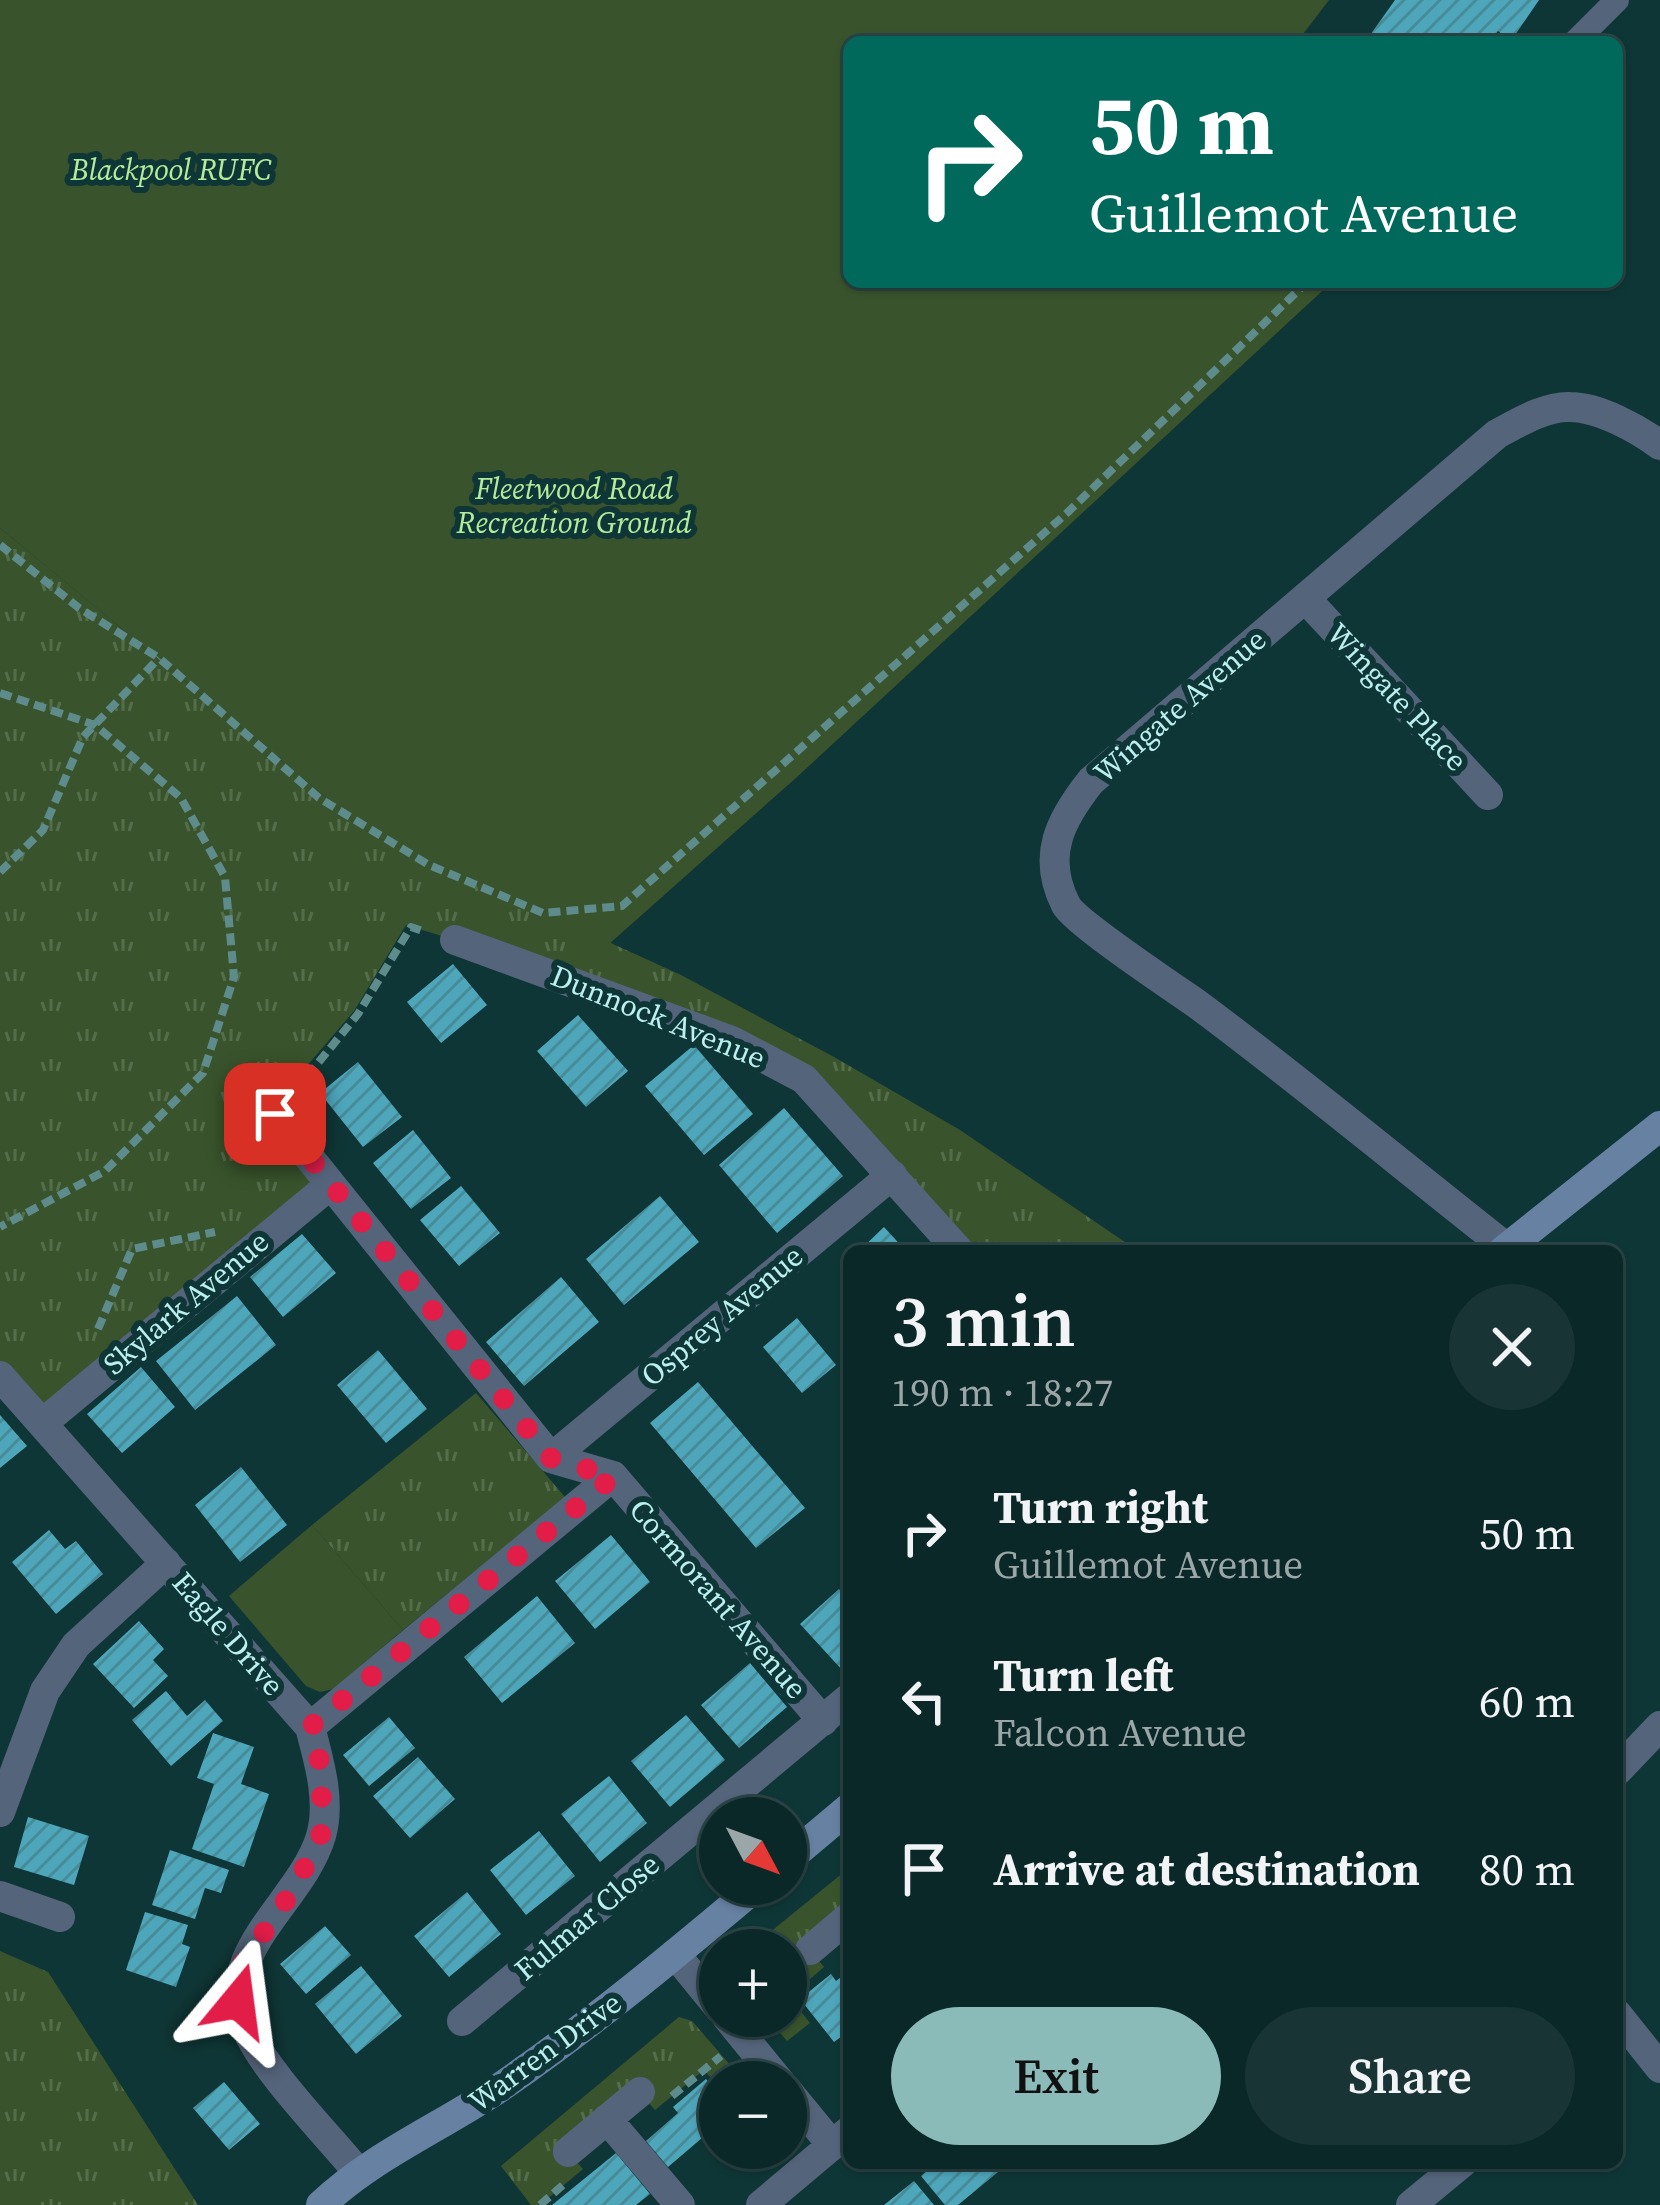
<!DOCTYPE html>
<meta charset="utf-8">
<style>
:root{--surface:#0b2828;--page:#193434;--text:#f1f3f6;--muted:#9aa6a8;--line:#2b4445;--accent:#8bbbb9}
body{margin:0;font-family:"Source Serif 4",serif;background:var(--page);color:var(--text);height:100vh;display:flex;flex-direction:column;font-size:45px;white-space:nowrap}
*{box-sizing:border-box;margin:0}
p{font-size:39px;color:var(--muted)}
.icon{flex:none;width:66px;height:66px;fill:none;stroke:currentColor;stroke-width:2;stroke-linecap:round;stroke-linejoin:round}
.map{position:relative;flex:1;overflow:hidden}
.drawer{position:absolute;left:843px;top:1245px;width:780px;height:924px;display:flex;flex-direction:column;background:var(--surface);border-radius:18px;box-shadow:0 3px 9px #0004,0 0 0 3px var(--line)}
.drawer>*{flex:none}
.banner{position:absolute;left:843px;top:36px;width:780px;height:252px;border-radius:18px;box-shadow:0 3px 9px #0004,0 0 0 3px var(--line);background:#00695c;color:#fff;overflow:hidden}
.needle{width:78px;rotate:131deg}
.buttons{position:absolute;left:699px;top:1797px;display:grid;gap:24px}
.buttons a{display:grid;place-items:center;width:108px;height:108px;border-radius:50%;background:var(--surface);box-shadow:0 3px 9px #0004,0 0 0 3px var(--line);font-size:60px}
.pin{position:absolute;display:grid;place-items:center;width:102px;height:102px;color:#fff;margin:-51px;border-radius:24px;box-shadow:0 6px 18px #0006}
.me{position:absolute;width:132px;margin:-66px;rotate:16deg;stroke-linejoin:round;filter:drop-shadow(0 0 9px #0008)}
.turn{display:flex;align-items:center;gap:42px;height:252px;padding:0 48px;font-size:54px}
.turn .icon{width:156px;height:156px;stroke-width:2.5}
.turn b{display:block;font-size:84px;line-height:102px}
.round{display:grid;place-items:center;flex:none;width:126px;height:126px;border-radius:63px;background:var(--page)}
.head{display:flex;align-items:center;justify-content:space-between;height:204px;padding:0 48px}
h1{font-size:72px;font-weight:600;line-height:90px}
.cta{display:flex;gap:24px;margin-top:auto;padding:24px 48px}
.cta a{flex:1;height:138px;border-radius:72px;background:var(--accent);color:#111;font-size:48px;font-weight:600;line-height:138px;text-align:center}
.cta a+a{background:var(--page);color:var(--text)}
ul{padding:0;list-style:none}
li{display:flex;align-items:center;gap:36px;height:168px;padding:0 48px}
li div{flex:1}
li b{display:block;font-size:45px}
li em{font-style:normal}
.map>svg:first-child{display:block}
.grass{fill:url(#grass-tufts)}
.park{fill:#39542c}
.building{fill:url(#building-hatch)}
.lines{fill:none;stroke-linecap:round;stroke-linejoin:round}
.path{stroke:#5e8b8b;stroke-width:8;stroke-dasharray:12 6;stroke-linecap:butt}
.service{stroke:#54647a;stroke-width:24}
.minor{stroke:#54647a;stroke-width:30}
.tertiary{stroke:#54647a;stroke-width:30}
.secondary{stroke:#6781a3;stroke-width:30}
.route{stroke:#e11d48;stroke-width:21;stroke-dasharray:0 37.8}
.labels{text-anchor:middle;stroke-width:12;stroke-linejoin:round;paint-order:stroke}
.park-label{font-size:30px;font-style:italic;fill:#b5ec9c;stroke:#0f3636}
.street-label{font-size:30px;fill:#bcf0f0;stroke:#0f3636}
</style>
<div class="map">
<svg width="1660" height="2205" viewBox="0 0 1660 2205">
<defs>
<pattern id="grass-tufts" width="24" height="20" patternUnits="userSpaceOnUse" patternTransform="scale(3)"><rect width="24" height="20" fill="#39542c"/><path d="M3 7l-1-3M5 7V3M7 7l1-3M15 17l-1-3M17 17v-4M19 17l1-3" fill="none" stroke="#546d4b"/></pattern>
<pattern id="building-hatch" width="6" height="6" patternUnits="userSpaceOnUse" patternTransform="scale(3)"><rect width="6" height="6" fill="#4ea6bb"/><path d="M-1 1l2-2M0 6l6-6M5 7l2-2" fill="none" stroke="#478a98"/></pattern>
</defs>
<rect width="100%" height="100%" fill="#0f3636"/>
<path class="grass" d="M0,528L369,833L681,975L834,1057L960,1130L1138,1251H960L804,1078L455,940L406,925L354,1011L269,1110L330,1185L44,1422L0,1376Z
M476,1393L565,1497L403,1630L312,1525Z
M849,1868V1917L810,1950L824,1967L789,1997L810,2023L787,2041L766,2016H786V1950H748Z
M0,1951L48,1972L198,2205H0Z
M679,2017L692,2021L744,2081L720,2082V2088L704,2070L655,2110L640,2093L568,2153L583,2169L540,2205H531L501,2166Z"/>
<path class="park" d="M0,0H1329L1297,42H849V282H1332L797,777L608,945L369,833L0,528Z
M312,1525L403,1630L333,1689L320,1692L306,1686L229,1596Z"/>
<path class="building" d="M1395,0H1539L1511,41L1498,31L1490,42H1374L1368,38Z
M453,964L487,1005L441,1043L407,1002Z
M578,1015L628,1071L586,1107L537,1051Z
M694,1045L753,1114L704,1155L645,1086Z
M358,1062L402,1117L363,1147L320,1093Z
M784,1108L843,1176L777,1233L719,1165Z
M413,1130L451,1178L411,1209L373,1163Z
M461,1186L500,1233L459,1266L420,1220Z
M660,1196L699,1242L624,1305L586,1259Z
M884,1227L906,1251H859Z
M302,1234L336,1273L283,1317L250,1277Z
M561,1277L599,1322L524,1386L486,1342Z
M237,1296L276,1345L195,1410L156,1361Z
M797,1318L836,1365L802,1393L763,1347Z
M378,1350L427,1409L386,1443L337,1385Z
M141,1367L175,1407L122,1453L87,1414Z
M698,1382L805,1508L756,1548L650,1423Z
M0,1415L27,1446L0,1468Z
M241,1467L287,1525L240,1562L195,1505Z
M49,1530L65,1549L76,1541L103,1574L56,1614L12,1562Z
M611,1535L650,1582L595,1629L555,1581Z
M839,1589L849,1600V1665L843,1671L800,1624Z
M537,1596L575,1643L502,1703L464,1657Z
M139,1621L164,1649L153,1660L168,1676L134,1708L93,1664Z
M750,1663L787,1707L739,1748L701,1705Z
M166,1691L187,1716L205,1700L223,1721L171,1766L132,1720Z
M686,1715L725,1760L670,1807L631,1761Z
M389,1717L415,1748L369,1786L343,1755Z
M213,1733L254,1747L241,1784L269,1794L244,1867L192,1849L214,1784L197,1778Z
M418,1757L455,1799L410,1838L373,1796Z
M609,1776L647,1823L600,1862L561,1814Z
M28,1817L89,1836L74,1885L14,1867Z
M539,1831L575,1876L526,1915L490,1870Z
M170,1850L229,1870L221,1893L205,1888L195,1919L152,1905Z
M467,1892L501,1934L449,1977L414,1936Z
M145,1912L188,1925L182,1944L190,1947L176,1987L126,1970Z
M325,1926L351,1955L306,1994L280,1964Z
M361,1966L402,2016L356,2054L315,2004Z
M849,1971V2031L834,2042L800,1999L831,1974L836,1981Z
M706,2079L720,2096V2135L708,2145L702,2138L668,2167L646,2141L678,2113L673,2107Z
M224,2082L260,2124L229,2150L193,2108Z
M616,2153L650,2194L636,2205H552Z
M936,2163H991L998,2172L958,2205H945L921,2176Z
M914,2181L934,2205H884Z"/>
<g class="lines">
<path class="path" d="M0,545L79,608L159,658L319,798L429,865L543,913L622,906L1068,512L1307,282
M0,693L95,725L181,798L225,877L234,977L203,1073L105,1171L0,1227
M0,872L43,830L83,737L159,658
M296,1090L358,1014L411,927L423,931
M98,1329L132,1249L215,1232
M786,1999L806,1982
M672,2096L721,2056
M540,2205L563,2185"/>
<path class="service" d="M1575,42L1617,0"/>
<path class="minor" d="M1305,598L1488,795
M455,940L732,1041L804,1079L959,1251
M275,1115L551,1458L613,1476
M1507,1248C1404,1167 1302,1082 1197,1004C1174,988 1075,922 1066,905C1041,856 1060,820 1091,781L1497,434C1518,423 1545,406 1570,407C1599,407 1638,429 1660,445
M0,1376L310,1727C319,1761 331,1801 321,1836C301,1902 217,1950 245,2025C262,2069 326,2133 357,2171
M44,1422L330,1185
M551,1458L892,1175
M613,1476L823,1721
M310,1727L613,1476
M1617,1771L1660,1726
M0,1812L45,1691L76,1645L166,1563
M0,1896L60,1917
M810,1950L849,1917
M675,1954L720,2009
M726,2016L780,2082
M462,2021L849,1698
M786,2089L832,2145
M607,2119L680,2205
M568,2152L640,2092
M761,2205L849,2131
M1411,2205L1462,2163"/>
<path class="tertiary" d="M1617,2014L1660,2068"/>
<path class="secondary" d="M1503,1251L1660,1126
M786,1861L849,1808
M321,2205C375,2154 444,2126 505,2084C593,2023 677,1953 759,1884"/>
</g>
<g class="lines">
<path class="route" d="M238,2001L243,1963L295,1887L322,1832L321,1766L310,1727L613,1477L551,1458L275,1114"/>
</g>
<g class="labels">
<g class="park-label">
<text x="171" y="180">Blackpool RUFC</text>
<text x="574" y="499">Fleetwood Road<tspan x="574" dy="34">Recreation Ground</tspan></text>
</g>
<g class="street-label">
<text transform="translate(1397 697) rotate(47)" y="10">Wingate Place</text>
<text transform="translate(1180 706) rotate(-41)" y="10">Wingate Avenue</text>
<text transform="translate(658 1017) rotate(22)" y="10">Dunnock Avenue</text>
<text transform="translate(186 1303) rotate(-40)" y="10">Skylark Avenue</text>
<text transform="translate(722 1316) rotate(-40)" y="10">Osprey Avenue</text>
<text transform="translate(718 1599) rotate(49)" y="10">Cormorant Avenue</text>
<text transform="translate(228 1634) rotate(49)" y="10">Eagle Drive</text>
<text transform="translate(587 1917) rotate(-40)" y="10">Fulmar Close</text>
<text transform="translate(545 2052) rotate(-36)" y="10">Warren Drive</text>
</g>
</g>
</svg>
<div class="buttons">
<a><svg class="needle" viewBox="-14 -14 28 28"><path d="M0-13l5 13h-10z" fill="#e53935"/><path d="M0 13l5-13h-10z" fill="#9aa6a8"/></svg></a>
<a>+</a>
<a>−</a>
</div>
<div class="pin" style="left:275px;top:1114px;background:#d93025"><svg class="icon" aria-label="arrive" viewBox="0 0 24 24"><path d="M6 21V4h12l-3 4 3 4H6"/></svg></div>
<svg class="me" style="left:238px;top:2001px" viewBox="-20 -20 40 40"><path d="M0-17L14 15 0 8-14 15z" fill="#e11d48" stroke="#fff" stroke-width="4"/></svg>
<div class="banner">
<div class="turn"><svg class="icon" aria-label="right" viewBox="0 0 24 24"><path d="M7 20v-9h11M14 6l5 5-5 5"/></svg><div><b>50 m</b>Guillemot Avenue</div></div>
</div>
<section class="drawer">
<div class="head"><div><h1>3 min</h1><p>190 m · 18:27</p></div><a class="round"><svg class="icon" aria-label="close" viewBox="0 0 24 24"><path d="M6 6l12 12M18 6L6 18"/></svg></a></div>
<ul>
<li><svg class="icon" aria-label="right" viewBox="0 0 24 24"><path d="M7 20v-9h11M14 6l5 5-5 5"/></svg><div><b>Turn right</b><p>Guillemot Avenue</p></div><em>50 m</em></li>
<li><svg class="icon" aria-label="left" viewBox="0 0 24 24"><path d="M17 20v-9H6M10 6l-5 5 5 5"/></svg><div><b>Turn left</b><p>Falcon Avenue</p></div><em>60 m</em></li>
<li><svg class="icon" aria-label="arrive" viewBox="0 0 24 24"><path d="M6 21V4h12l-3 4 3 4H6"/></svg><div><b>Arrive at destination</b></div><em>80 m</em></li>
</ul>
<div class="cta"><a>Exit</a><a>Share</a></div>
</section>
</div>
